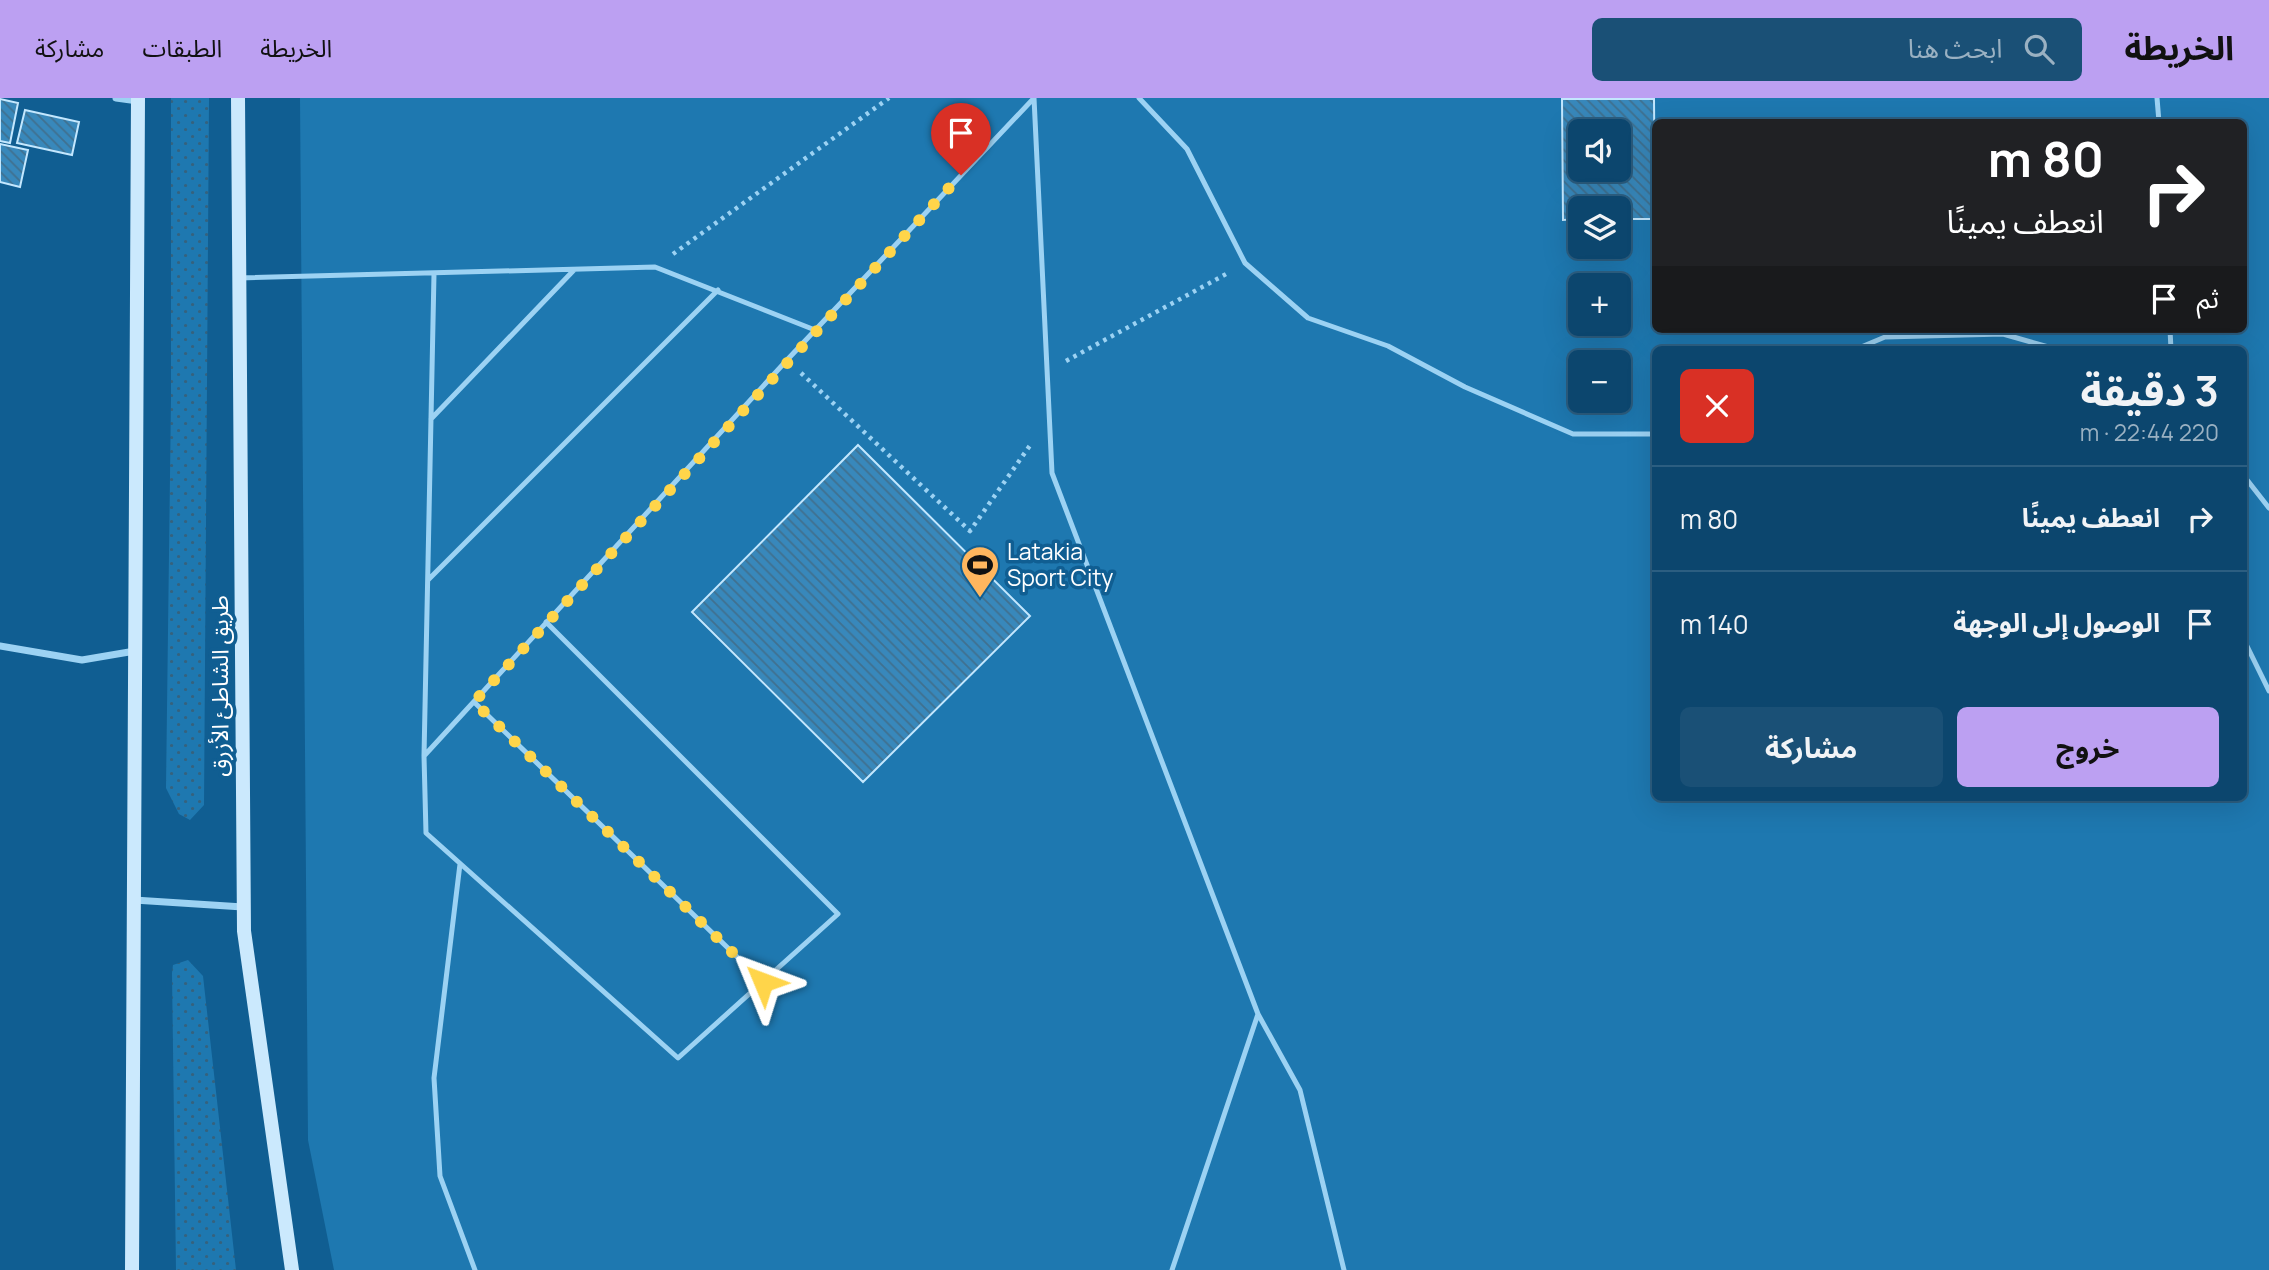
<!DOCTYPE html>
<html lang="ar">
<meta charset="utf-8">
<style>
:root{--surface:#0c466e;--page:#1a5076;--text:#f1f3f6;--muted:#9ab1c2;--line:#2c5e81;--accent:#bca0f2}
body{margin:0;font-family:Manrope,"Noto Sans Arabic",sans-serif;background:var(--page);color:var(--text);direction:rtl;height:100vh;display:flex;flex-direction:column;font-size:26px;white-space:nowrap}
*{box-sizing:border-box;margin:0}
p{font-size:23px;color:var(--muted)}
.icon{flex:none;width:38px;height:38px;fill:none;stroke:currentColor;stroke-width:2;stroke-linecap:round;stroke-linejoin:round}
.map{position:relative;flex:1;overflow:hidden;direction:ltr}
.panel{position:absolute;left:1652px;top:248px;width:595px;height:455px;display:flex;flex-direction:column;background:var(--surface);border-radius:10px;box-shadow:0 7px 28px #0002,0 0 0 2px var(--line);direction:rtl}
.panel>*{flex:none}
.hud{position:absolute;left:1652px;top:21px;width:595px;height:214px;border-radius:10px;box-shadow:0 7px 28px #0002,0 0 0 2px var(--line);direction:rtl;background:#202124;color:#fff;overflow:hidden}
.fabs{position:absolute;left:1568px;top:21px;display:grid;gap:14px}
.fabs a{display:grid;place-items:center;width:63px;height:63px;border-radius:10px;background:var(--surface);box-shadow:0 7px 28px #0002,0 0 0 2px var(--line);font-size:35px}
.pin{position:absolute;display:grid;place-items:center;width:60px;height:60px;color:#fff;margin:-72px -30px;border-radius:50% 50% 50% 0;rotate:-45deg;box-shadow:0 0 7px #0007}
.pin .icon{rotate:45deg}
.me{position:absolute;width:77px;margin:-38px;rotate:314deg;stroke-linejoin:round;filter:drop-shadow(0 0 5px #0008)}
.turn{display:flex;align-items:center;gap:24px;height:147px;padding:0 28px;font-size:32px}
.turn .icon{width:91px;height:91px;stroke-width:2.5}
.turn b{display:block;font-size:49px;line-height:60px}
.then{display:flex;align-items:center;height:66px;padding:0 28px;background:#0003;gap:14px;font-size:26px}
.round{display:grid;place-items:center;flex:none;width:74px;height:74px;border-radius:10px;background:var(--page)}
.overview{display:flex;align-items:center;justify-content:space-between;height:119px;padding:0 28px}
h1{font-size:42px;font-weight:700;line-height:52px}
.primary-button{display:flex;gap:14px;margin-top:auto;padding:14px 28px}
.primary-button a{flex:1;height:80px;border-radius:10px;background:var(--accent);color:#111;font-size:28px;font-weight:700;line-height:80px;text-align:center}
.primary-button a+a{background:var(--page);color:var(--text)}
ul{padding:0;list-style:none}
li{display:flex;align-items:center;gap:21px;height:105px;padding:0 28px;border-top:2px solid var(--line)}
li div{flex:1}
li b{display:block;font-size:26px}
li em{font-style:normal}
header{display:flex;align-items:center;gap:42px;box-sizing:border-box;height:98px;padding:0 35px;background:var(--accent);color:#111}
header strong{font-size:33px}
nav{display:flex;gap:38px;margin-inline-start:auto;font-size:24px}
.search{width:490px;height:63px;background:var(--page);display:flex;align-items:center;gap:18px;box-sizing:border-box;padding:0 24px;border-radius:10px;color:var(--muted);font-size:26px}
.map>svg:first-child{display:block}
.grass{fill:url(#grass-dots)}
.garden{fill:#1e78b0;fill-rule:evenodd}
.building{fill:url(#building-back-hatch);stroke:#c3e7fe;stroke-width:2;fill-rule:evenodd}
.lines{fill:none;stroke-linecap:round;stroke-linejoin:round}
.path{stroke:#9cd2f3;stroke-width:4.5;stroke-dasharray:3.5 5;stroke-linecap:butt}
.lane{stroke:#9cd2f3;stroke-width:5}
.street{stroke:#9cd2f3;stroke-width:7}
.secondary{stroke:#cbe9fd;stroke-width:14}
.route{stroke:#ffd54a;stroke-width:12;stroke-dasharray:0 21.6}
.labels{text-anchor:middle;stroke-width:7;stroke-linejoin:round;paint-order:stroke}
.poi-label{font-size:23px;fill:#fff;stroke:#105e92;text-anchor:start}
.street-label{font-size:23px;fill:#fff;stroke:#105e92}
</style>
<header>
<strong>الخريطة</strong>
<div class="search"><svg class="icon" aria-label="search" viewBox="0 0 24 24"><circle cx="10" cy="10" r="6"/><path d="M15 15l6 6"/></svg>ابحث هنا</div>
<nav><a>الخريطة</a><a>الطبقات</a><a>مشاركة</a></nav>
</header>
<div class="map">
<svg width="2269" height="1172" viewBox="0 0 2269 1172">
<defs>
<pattern id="grass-dots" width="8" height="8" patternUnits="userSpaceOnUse" patternTransform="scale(1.75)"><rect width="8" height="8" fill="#1e78b0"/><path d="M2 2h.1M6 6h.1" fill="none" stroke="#35627e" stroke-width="1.8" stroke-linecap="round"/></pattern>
<pattern id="building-back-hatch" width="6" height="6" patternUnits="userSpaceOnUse" patternTransform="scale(1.75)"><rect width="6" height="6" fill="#3888bb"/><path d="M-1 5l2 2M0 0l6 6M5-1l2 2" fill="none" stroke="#40708f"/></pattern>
</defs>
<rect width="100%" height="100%" fill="#105e92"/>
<path class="grass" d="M171,0H209L204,707L190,722L179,716L166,690L171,301Z
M188,862L203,878L236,1172H176L172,875L173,867Z"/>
<path class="garden" d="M300,0H2269V1172H334L308,1042ZM1656,24H2244V231H1656ZM1580,33H1619V72H1580ZM1580,110H1619V149H1580ZM1580,187H1619V226H1580ZM1656,252H2244V700H1656ZM1580,264H1619V303H1580Z"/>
<path class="building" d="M0,1L18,5L10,45L0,43Z
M1562,1H1654L1655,121H1619V110H1580V121L1563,122ZM1580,33H1619V72H1580Z
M25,12L79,24L72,57L17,45Z
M0,46L28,52L20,89L0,84Z
M858,347L1030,518L863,684L692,514Z"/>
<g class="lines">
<path class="path" d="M673,156L889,0
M1066,263L1228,175
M801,275L970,433L1031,346"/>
<path class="lane" d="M1034,0L1052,375L1258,916L1172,1172
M1139,0L1187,51L1245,165L1308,220L1388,248L1465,289L1573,336H1656
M2157,0L2159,24
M434,176L424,658L787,262L1034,0
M239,180L655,169L815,232
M2170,231L2171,252
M1854,252L1885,239L2003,236L2059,252
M431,321L574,172
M2244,378L2269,410
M428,482L718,192
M2244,542L2269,593
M474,604L763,884
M424,658L426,735L678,960L838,816L546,524
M460,766L434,980L440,1078L475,1172
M1258,916L1300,992L1344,1172"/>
<path class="street" d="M116,0L138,3
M0,548L82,562L135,553
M134,802L243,809"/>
<path class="secondary" d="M238,0L244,833L292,1172
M132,1172L138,0"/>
</g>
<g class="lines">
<path class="route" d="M763,884L474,604L961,77"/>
</g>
<defs>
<symbol id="stadium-pin" viewBox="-11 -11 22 30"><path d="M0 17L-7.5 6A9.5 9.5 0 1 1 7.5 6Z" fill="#ffb65e" stroke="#105e92"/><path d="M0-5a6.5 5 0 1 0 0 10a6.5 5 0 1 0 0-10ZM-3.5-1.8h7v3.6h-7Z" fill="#111"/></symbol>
</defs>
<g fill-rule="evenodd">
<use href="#stadium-pin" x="958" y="445" width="44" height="60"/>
</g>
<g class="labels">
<g class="poi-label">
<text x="1007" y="462">Latakia<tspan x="1007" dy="26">Sport City</tspan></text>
</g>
<g class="street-label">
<text transform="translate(220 588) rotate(-90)" y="8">طريق الشاطئ الأزرق</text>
</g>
</g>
</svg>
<div class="fabs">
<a><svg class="icon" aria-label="sound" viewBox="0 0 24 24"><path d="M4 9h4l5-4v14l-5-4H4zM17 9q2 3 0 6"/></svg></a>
<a><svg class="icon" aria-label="layers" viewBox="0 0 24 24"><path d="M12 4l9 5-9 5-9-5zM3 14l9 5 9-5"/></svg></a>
<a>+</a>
<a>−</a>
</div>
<div class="pin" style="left:961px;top:77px;background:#d93025"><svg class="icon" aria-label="arrive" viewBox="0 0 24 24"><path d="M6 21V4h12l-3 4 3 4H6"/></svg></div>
<svg class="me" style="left:763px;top:884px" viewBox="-20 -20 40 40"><path d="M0-17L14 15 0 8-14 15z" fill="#ffd54a" stroke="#fff" stroke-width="4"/></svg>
<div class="hud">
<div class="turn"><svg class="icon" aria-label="right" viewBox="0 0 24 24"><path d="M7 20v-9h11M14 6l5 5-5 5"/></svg><div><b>80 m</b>انعطف يمينًا</div></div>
<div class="then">ثم<svg class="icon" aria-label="arrive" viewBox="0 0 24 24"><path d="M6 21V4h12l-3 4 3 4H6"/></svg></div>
</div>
<section class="panel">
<div class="overview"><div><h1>3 دقيقة</h1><p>220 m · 22:44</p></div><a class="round" style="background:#d93025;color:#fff"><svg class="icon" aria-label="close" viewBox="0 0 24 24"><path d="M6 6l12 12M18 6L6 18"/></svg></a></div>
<ul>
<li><svg class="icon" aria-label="right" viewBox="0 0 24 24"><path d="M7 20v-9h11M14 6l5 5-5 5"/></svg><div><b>انعطف يمينًا</b></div><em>80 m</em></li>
<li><svg class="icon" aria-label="arrive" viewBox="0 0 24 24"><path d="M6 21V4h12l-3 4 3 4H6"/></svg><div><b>الوصول إلى الوجهة</b></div><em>140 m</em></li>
</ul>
<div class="primary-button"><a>خروج</a><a>مشاركة</a></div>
</section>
</div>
